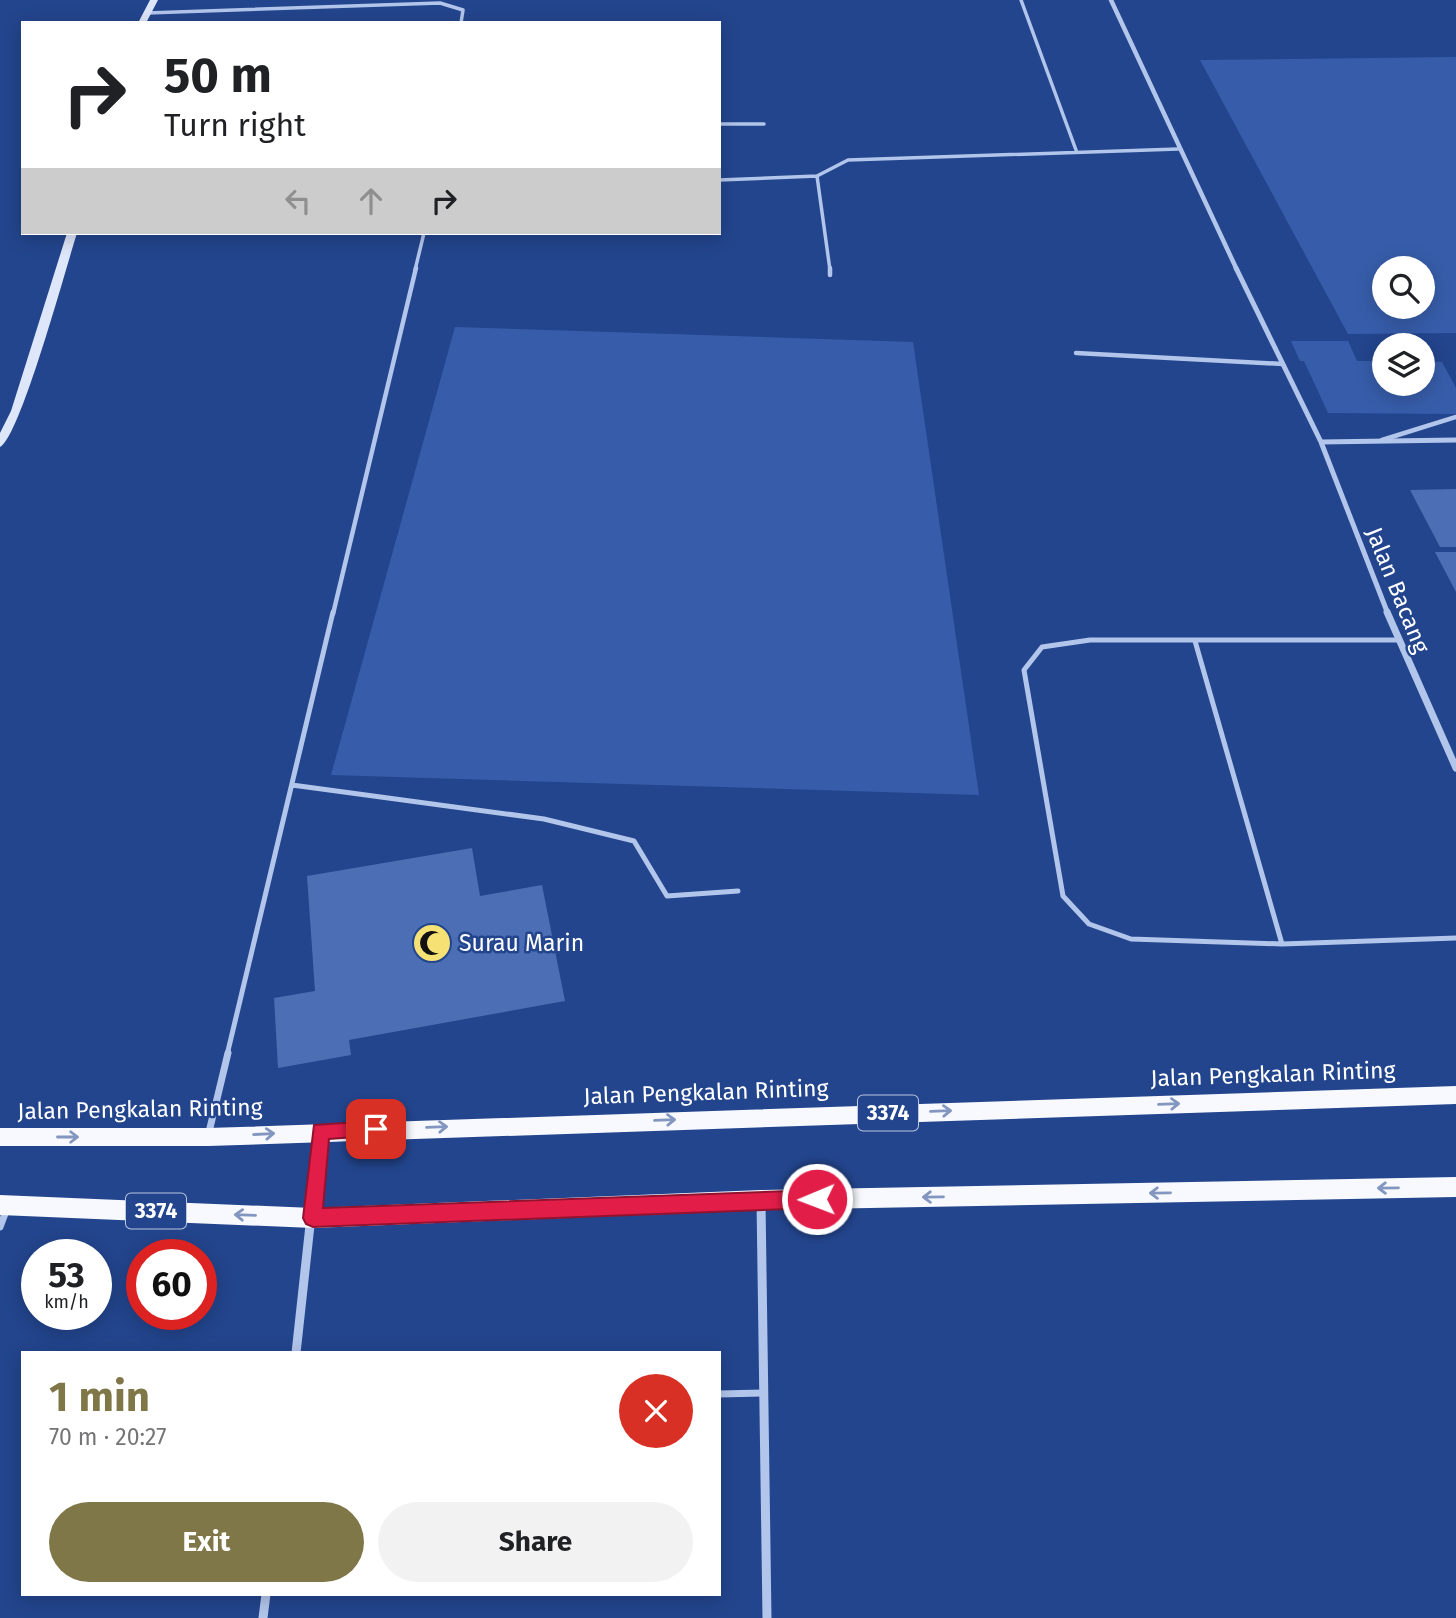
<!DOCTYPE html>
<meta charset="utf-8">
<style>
:root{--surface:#fff;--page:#f2f2f2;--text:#202124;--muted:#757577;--accent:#807748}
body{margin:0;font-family:"Fira Sans",sans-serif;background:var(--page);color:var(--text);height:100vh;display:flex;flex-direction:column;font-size:26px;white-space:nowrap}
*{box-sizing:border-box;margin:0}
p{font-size:23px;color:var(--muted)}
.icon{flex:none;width:38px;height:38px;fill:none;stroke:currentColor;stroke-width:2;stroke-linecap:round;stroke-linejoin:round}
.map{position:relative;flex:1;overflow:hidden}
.details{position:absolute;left:21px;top:1351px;width:700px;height:245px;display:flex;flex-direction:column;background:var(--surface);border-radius:0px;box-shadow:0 4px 18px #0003}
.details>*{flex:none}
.guide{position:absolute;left:21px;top:21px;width:700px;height:214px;border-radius:0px;box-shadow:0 4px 18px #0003;background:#fff;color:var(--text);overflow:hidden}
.controls{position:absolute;left:1372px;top:256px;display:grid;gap:14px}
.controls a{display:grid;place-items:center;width:63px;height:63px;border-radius:50%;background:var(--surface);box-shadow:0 4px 18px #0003;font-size:35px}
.speed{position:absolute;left:21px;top:1239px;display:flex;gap:14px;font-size:35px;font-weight:700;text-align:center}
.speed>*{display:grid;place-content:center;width:91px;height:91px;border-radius:50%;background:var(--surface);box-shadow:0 4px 18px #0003;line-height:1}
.speed small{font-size:18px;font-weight:400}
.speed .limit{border:10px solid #d22;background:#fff;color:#111}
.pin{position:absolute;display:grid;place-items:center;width:60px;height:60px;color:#fff;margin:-30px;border-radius:14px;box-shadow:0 4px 10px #0006}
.me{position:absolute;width:77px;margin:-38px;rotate:269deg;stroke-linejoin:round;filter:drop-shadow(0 0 5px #0008)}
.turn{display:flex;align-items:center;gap:24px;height:147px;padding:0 28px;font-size:32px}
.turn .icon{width:91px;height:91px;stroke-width:2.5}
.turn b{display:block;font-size:49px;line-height:60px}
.lanes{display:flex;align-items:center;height:66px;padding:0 28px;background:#0003;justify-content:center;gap:35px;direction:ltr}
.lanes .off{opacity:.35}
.round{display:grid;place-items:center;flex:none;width:74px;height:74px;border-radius:37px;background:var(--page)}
.summary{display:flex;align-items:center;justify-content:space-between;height:119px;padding:0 28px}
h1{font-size:42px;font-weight:700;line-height:52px;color:var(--accent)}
.button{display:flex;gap:14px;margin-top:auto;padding:14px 28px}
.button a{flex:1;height:80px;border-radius:42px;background:var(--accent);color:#fff;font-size:28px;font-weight:700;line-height:80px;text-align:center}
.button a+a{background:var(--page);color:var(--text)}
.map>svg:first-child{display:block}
.green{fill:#375daa;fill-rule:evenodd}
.building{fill:#4b6eb4}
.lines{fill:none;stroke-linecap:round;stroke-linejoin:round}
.lane-far3{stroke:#b2c5eb;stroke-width:3.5}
.lane-far2{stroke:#b2c5eb;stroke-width:4.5}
.lane-far1{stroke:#b2c5eb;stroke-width:5}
.lane{stroke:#b2c5eb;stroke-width:7}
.street-far3{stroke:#b2c5eb;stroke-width:4.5}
.street-far2{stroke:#b2c5eb;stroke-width:5}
.street-far1{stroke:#b2c5eb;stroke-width:7}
.street{stroke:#b2c5eb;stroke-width:9}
.secondary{fill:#dee6f9;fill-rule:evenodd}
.primary{fill:#f7f9fe;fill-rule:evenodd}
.oneway{stroke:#8296c0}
.route{fill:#e11d48;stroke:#92132f;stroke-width:2}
.labels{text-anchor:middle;stroke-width:5;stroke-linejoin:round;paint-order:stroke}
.shield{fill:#23458d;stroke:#bdc7dd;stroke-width:2}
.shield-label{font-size:21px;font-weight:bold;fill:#fff}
.street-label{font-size:23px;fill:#fff;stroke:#23458d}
.poi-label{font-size:23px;fill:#fff;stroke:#23458d;text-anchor:start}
</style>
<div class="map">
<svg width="1456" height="1618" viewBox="0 0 1456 1618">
<rect width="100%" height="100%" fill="#23458d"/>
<path class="green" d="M1456,57V333L1348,334L1200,60ZM1384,268H1423V306H1384Z
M455,327L913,342L979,795L331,775Z
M1291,341H1348L1357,361H1384V383H1423V361L1442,362L1456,388V414L1328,413L1304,361H1300Z"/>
<path class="building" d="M1456,489V547H1440L1410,490Z
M1435,552H1456V592Z
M472,848L480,896L542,885L565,1001L349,1040L351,1055L278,1068L274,998L315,991L307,876Z"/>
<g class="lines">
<path class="lane-far3" d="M1021,0L1076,150
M147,13L440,3L463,10L461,23
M719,124H764
M719,180L817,176
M415,270L424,233
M830,270L817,176L848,160L1178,149"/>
<path class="lane-far2" d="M830,268V275
M1076,353L1283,364
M1382,440L1456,417
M333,614L416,268"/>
<path class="lane-far1" d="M1398,640H1090L1042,647L1024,670L1063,896L1089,924L1131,939L1282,944L1456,938
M1195,641L1282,944
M292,785L544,819L634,841L667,896L738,891
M227,1055L333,612"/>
<path class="lane" d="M209,1132L228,1053
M0,1227L6,1211
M719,1394L763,1393"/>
<path class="street-far3" d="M1111,0L1237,270"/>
<path class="street-far2" d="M1236,268L1321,442L1388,614
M1321,442L1456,440"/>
<path class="street-far1" d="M1387,612L1456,768"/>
<path class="street" d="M761,1201L767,1618
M296,1353L320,1134
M263,1618L266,1594"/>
<path class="secondary" d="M150,0H158L146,23H138Z
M67,233H77C67,264 20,438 0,447V433L11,411Z"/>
<path class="primary" d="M1456,1086V1104L208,1146H0V1128H208Z
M1456,1177V1197L761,1210L313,1228L0,1215V1195L313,1208L761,1190Z"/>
</g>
<defs><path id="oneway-shaft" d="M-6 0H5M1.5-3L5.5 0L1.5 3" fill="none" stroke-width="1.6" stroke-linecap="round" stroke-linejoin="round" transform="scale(1.75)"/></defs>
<g class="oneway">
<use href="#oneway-shaft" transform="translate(1169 1104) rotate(-2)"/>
<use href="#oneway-shaft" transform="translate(941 1111) rotate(-2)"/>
<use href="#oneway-shaft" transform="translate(665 1120) rotate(-2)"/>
<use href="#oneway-shaft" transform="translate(437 1127) rotate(-2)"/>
<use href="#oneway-shaft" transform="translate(264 1134) rotate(-3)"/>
<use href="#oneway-shaft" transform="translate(68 1137)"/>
<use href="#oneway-shaft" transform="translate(1388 1188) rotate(179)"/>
<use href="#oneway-shaft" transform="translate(1160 1193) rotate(179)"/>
<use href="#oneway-shaft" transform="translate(933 1197) rotate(179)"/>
<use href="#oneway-shaft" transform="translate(245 1215) rotate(-178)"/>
</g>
<path class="route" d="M376,1121L382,1123L385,1129L382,1135L329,1139L323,1208L817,1190L823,1193L826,1199L823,1205L817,1208L313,1227L306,1224L303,1218L314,1125Z"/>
<defs>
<symbol id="mosque-disc" viewBox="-11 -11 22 22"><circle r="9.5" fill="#f6e175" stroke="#23458d"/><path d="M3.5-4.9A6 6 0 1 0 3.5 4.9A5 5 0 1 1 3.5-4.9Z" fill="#111"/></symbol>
</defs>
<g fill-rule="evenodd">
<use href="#mosque-disc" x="410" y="921" width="44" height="44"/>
</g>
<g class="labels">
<g class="shield">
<rect x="858" y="1095.5" width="60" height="35" rx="5"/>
<rect x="126" y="1193.5" width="60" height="35" rx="5"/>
</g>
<g class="shield-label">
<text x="888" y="1120">3374</text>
<text x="156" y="1218">3374</text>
</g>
<g class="street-label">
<text transform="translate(1398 590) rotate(68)" y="8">Jalan Bacang</text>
<text transform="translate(1273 1074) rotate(-2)" y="8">Jalan Pengkalan Rinting</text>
<text transform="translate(706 1092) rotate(-2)" y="8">Jalan Pengkalan Rinting</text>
<text transform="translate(140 1109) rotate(-1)" y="8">Jalan Pengkalan Rinting</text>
</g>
<g class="poi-label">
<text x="459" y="951">Surau Marin</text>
</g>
</g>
</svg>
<div class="controls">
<a><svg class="icon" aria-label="search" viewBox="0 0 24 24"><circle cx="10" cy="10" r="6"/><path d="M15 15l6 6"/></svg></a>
<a><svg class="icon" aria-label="layers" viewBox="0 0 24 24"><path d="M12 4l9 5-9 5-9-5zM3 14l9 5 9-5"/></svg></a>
</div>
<div class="speed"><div>53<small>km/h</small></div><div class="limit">60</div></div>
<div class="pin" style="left:376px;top:1129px;background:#d93025"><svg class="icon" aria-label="arrive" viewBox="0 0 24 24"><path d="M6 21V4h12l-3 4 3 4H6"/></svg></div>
<svg class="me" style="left:817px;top:1199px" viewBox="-20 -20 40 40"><circle r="17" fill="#e11d48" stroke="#fff" stroke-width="3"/><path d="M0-11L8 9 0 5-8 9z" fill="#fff"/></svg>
<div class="guide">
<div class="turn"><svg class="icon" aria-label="right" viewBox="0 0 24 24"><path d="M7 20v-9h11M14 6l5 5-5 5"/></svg><div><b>50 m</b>Turn right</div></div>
<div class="lanes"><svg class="icon off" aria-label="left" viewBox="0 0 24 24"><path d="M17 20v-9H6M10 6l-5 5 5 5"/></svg><svg class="icon off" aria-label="ahead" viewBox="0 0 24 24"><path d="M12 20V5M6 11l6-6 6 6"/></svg><svg class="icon" aria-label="right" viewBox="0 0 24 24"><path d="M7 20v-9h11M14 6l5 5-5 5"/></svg></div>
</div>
<section class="details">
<div class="summary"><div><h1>1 min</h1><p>70 m · 20:27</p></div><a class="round" style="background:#d93025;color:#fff"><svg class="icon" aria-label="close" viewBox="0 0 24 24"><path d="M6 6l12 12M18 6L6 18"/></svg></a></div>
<div class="button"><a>Exit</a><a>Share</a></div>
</section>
</div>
